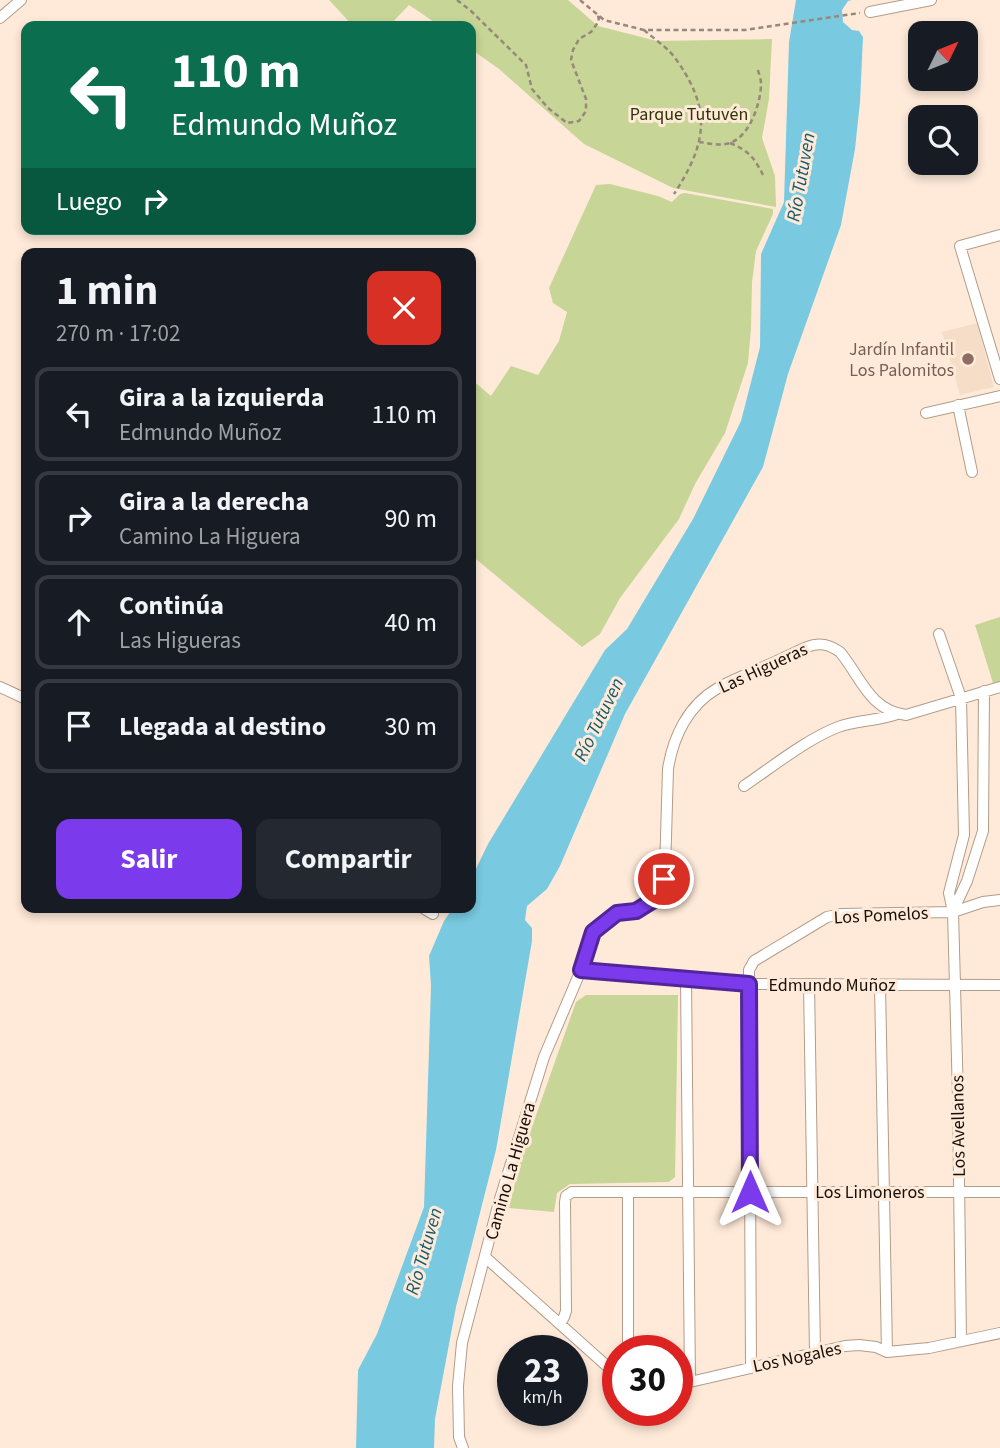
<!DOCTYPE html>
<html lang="es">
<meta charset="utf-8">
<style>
:root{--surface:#171b24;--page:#242831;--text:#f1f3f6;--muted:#9ea1a6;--line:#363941;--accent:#7c3aed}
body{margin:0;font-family:"Source Sans 3",sans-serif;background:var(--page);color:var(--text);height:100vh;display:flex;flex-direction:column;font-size:26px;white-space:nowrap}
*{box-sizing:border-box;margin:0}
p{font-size:23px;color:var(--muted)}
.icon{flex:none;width:38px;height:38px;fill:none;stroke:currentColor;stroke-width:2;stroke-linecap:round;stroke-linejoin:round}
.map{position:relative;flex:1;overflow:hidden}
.side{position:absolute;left:21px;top:248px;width:455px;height:665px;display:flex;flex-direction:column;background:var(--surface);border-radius:14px;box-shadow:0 4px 10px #0003}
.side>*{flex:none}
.hud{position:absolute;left:21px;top:21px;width:455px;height:214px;border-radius:14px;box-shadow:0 4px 10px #0003;background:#0b6e4f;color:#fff;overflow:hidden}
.needle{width:46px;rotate:47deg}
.tools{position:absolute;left:908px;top:21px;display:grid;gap:14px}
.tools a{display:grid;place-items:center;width:70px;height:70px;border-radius:14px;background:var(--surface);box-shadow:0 4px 10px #0003;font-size:35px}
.speed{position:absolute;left:497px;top:1335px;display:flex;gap:14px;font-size:35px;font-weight:700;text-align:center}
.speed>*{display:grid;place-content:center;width:91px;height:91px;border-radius:50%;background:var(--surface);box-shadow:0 4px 10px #0003;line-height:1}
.speed small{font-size:18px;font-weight:400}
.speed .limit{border:10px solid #d22;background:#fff;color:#111}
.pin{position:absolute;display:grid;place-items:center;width:60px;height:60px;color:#fff;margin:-30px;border:4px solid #fff;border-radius:50%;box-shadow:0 2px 7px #0007}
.me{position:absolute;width:77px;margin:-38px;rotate:0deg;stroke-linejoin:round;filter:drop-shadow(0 0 5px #0008)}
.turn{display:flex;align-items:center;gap:24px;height:147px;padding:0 35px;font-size:32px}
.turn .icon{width:91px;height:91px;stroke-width:2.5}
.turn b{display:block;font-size:49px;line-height:60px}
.then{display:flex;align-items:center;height:66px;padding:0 35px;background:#0003;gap:14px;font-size:26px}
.round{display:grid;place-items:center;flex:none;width:74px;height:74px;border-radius:14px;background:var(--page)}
.overview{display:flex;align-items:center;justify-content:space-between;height:119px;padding:0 35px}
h1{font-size:42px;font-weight:700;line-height:52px}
.action{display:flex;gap:14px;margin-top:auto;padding:14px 35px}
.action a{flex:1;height:80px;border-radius:14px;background:var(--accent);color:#fff;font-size:28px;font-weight:700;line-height:80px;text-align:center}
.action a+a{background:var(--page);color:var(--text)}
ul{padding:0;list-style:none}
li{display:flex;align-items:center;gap:21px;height:94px;margin:0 14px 10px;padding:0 21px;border:4px solid var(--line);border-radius:14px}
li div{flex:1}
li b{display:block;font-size:26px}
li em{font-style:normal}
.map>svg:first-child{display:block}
.built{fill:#f6ddc8}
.green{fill:#c7d596}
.water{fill:#79cae1}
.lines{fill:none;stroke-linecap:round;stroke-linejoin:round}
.minor-casing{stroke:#b39c88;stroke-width:12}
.path{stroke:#98887b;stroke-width:2.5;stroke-dasharray:5 3.5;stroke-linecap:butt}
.minor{stroke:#fff;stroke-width:10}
.route-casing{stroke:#51269a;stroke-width:18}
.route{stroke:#7c3aed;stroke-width:12}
.education-dot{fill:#8d6e63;stroke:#ffead9;stroke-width:2.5}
.labels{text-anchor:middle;stroke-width:6;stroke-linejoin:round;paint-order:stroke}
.park-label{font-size:18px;fill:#2d3503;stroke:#ffead9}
.education-label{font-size:18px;fill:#785e54;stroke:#ffead9;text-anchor:end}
.street-label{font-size:18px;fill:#170f07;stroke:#ffead9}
.water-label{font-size:19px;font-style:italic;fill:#16596a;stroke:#ffead9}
</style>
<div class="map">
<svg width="1000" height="1448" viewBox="0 0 1000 1448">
<rect width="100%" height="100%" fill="#ffead9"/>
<path class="built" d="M977,323L994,387L960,395L942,332Z"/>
<path class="green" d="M329,0H568L598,26L657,41L772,39L769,99L762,138L775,176L776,207L673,188L584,144L499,69L471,49V26H440L409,5L389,26H353Z
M610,184L658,196L672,202L680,194L685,193L773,209V214L756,251L752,282L751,328L748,363L725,433L695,484L679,519L620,598L600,634L582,647L471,555V379L491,396L511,366L538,375L559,341L567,312L553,303L549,288L596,185Z
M1000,617V683H993L975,625Z
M586,995H678L675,1177L669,1182L570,1184L557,1193L554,1212L509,1208L521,1158L576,1002Z"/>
<path class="water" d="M796,0H852L848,1L842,10L843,22L852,30L859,31L863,37L860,102L855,149L841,225L788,374L763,467L625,714L560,866L547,889L527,906L525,920L532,928V941L496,1150L456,1307L435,1419L434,1448H356L358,1370L377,1334L424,1207L431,986L429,956L444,921L453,908H471V879L488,844L605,650L627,629L693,519L741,421L760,347L761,254L784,202L789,42Z"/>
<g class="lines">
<defs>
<path id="minor" d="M870,12L931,0
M0,18L21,0
M1000,235L960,246L1000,379
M958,405L972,472
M926,413L1000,396
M939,634L961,698L964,835L949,893L953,912L958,1097L961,1341
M0,687L26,699
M744,786C772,767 807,739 838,727C857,720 878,721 897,714
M423,908L433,914
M953,911L967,881L983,831L984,691
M581,970L749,984L1000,985
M686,978L690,1382
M809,984L815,1353
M880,985L887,1352
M485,1257L618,1376
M560,1324L564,1317L566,1311L565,1202L566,1196L572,1192H1000
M628,1351V1192
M751,1367L749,970L754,961L827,917L841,914L953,912L983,902L1000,900
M677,1385L845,1346L859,1345L876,1347L887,1352L929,1348L1000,1333
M656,1410L661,1415
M463,1448L459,1437L458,1386L462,1343L499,1202L544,1057L581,970L593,932L617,913H627L644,907L651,901L662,887L665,871L668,769C673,737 688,705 718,688C728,682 741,677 752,672C771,664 789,655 807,647C819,642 829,644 840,652C861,677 869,710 906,715L1000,687"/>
</defs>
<use href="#minor" class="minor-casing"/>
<path class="path" d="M457,0L471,11L526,65L532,89L548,108L567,123L579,121L586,111V99L571,60L573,50L579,39L591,32L599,21L598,15
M580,0L604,20L644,30H745L860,13
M644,30C652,37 662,44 669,51C675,57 681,66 685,73C713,119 701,152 674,194
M699,142C709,143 722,147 732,142C750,135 761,102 761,84C761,79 759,73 757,68
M730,143C750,151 755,159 764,177"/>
<use href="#minor" class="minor"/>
</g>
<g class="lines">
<defs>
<path id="route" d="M664,879L657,895L652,901L636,911L617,913L593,932L581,970L749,984L750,1192"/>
</defs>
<use href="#route" class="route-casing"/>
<use href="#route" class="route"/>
</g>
<circle class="education-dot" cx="968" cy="359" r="7"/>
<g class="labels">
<g class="park-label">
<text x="689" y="120">Parque Tutuvén</text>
</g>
<g class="education-label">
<text x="954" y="355">Jardín Infantil<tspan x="954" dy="21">Los Palomitos</tspan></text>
</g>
<g class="street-label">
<text transform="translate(763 668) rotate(-25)" y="6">Las Higueras</text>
<text transform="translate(881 915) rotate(-3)" y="6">Los Pomelos</text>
<text x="832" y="991">Edmundo Muñoz</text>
<text transform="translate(958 1126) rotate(-91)" y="6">Los Avellanos</text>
<text transform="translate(510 1171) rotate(-74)" y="6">Camino La Higuera</text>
<text x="870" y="1198">Los Limoneros</text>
<text transform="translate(797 1357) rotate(-12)" y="6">Los Nogales</text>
</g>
<g class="water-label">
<text transform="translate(800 177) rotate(-80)" y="7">Río Tutuven</text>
<text transform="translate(598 719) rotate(-64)" y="7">Río Tutuven</text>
<text transform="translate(423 1251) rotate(-74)" y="7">Río Tutuven</text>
</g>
</g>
</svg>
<div class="tools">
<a><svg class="needle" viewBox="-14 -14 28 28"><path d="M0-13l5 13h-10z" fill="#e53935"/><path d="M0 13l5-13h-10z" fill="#9ea1a6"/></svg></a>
<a><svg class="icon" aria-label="search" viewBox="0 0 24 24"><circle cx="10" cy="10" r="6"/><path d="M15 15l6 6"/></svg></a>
</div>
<div class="speed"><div>23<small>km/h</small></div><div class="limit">30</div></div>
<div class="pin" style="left:664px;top:879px;background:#d93025"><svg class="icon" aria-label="arrive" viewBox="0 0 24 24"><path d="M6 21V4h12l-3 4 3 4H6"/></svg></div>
<svg class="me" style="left:750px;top:1192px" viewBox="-20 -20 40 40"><path d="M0-17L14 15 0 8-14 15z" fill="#7c3aed" stroke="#fff" stroke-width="4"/></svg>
<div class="hud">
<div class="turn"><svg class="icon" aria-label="left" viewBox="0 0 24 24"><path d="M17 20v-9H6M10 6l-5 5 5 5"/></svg><div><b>110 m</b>Edmundo Muñoz</div></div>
<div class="then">Luego<svg class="icon" aria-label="right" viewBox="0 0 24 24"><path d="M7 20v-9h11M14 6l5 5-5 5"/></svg></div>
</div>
<section class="side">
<div class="overview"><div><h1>1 min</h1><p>270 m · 17:02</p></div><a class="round" style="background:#d93025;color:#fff"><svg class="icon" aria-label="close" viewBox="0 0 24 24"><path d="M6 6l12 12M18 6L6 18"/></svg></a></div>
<ul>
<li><svg class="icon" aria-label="left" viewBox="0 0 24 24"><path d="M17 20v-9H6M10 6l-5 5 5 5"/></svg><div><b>Gira a la izquierda</b><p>Edmundo Muñoz</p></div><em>110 m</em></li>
<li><svg class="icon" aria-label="right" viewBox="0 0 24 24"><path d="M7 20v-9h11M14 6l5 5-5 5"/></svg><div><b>Gira a la derecha</b><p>Camino La Higuera</p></div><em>90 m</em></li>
<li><svg class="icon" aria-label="ahead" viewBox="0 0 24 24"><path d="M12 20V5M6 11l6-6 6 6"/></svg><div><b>Continúa</b><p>Las Higueras</p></div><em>40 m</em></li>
<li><svg class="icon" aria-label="arrive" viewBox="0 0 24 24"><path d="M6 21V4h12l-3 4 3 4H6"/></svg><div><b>Llegada al destino</b></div><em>30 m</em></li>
</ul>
<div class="action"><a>Salir</a><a>Compartir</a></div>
</section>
</div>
